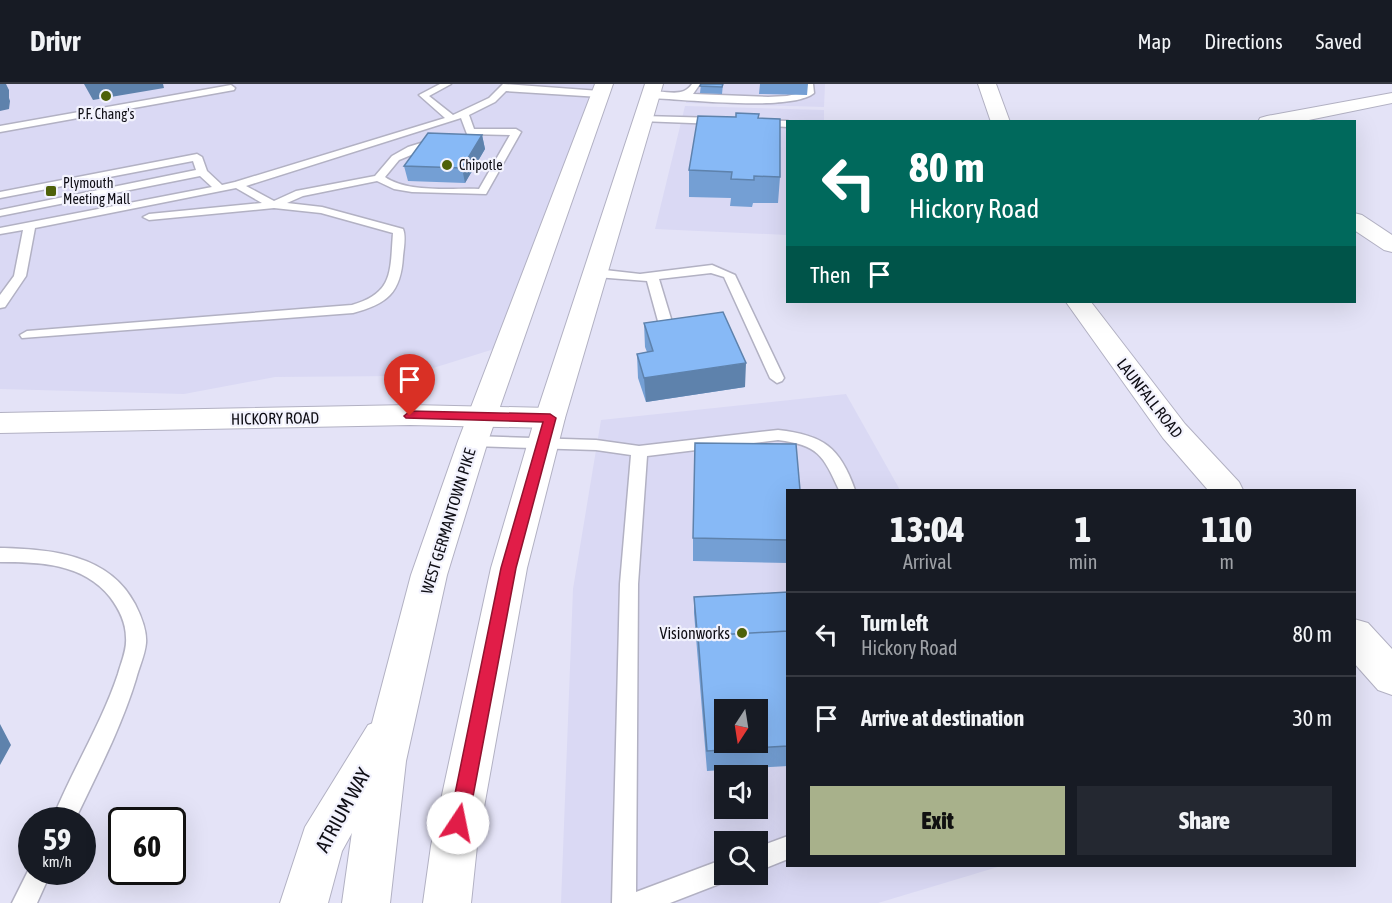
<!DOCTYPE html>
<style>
:root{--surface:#171b24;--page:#242831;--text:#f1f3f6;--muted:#9ea1a6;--line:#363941;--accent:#a8b18b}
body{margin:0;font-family:"Asap Condensed",sans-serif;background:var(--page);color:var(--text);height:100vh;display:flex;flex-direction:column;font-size:22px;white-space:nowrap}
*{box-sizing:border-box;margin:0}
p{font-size:20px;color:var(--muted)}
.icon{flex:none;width:33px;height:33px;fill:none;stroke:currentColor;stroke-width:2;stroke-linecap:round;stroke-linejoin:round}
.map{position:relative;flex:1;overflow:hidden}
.details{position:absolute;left:786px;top:405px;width:570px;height:378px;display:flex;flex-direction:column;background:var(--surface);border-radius:0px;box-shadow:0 6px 24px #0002}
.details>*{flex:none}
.banner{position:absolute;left:786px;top:36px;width:570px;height:183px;border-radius:0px;box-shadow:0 6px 24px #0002;background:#00695c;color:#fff;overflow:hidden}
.needle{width:39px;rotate:192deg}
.fabs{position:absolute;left:714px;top:615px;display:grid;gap:12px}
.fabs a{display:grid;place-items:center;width:54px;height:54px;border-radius:0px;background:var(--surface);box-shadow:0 6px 24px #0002;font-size:30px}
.speed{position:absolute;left:18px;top:723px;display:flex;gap:12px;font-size:30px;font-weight:700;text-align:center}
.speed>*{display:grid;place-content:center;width:78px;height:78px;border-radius:50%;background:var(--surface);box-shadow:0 6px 24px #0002;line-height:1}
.speed small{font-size:15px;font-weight:400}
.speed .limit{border:3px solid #111;border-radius:9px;background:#fff;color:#111}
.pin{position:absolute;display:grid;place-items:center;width:51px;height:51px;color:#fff;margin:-62px -26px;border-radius:50% 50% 50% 0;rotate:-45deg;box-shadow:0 0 6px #0007}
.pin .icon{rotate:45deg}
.me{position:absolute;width:66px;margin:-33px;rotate:11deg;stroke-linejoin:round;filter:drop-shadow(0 0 4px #0008)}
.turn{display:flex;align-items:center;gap:21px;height:126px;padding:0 24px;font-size:27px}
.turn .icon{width:78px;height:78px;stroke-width:2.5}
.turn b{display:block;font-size:42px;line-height:51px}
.then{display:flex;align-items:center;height:57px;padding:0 24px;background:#0003;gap:12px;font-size:22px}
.eta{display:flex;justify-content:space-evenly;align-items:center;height:102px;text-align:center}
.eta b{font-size:36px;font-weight:800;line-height:42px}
.primary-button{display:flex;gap:12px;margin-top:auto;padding:12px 24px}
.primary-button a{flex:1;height:69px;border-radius:0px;background:var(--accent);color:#111;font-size:24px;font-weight:800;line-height:69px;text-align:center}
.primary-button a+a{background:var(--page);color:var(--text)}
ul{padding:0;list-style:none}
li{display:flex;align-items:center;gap:18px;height:84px;padding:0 24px;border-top:2px solid var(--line)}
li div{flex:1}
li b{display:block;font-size:22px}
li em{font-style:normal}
header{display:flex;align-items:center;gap:36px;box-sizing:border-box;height:84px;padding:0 30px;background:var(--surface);border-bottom:2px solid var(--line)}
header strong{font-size:28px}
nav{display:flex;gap:33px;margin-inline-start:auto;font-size:21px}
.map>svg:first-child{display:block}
.built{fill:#dad9f4;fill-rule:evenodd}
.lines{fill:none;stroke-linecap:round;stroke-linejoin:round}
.lane-casing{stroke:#b2b1c3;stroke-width:3}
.street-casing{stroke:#b2b1c3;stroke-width:2}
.primary-casing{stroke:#b2b1c3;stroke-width:2}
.lane{fill:#fff;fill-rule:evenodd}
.street{fill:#fff;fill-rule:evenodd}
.primary{fill:#fff;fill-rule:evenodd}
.wall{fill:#749fd4}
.shaded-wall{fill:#5e82ac}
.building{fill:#87b9f6;stroke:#5e82ac;stroke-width:1.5;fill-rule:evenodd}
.route{fill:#e11d48;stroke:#92132f;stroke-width:1.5}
.poi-dot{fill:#4e6109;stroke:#f2f2fd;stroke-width:2}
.labels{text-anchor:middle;stroke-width:4.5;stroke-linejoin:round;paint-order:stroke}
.far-poi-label{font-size:14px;fill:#0e0d14;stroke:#f2f2fd;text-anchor:start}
.street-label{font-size:16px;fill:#0e0d14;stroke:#f2f2fd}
.poi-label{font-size:16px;fill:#0e0d14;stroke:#f2f2fd;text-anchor:end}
.near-street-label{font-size:20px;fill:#0e0d14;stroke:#f2f2fd}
</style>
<header>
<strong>Drivr</strong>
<nav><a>Map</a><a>Directions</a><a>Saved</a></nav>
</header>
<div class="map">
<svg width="1392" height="819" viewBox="0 0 1392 819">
<rect width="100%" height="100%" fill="#e4e3f7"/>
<path class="built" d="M0,0H604L507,261L430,285L398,292L275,293L184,310L0,305Z
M690,0H825L824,23L686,19Z
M685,22L824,26V37L788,38L787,151L655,145Z
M846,310L900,406H788V782H1001L878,819H561L573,505L601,336ZM724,626H758V658H724ZM724,692H758V724H724ZM724,758H758V790H724Z"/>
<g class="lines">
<defs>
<path id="lane" d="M440,0H451L429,12L453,31L489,14L503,0L600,7L604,10L600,13L506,7L495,18L469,31L474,45H516L521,48L486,110L412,108L394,105L377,97L303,112L287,119L322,123L403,145C406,152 404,163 403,172C401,209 387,220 353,229L22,254L20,251L27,247L352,221C394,209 390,187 393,149L321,129L274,124L149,136L143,133L149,130L262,119L236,104L35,144L26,192L5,223L0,224V211L14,192L23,146L0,150V144L212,103L200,92L0,132V126L196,86L193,77L0,114V108L197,70L202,73L207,87L222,101L235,98L445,34L419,11ZM461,34L467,50L510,51L479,105C452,104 407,109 385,93L399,76L440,59L442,57L437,54L408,63L392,72L375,92L296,107L274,117L246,102Z
M692,0H700L693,10L768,13L787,12L805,8V0H813L814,9C791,28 684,15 650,14L646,11C660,2 681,17 692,0Z
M231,1L235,4L234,6L0,48V42Z
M643,32L717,34L722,37L717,40L640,37V33Z
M758,36L788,37L789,38L788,43L755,41V37Z
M712,181L735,191L784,294L782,297L777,299L770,294L724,193L711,189L659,195L675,248L668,252L661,248L647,197L596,193L590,189L596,185L640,190Z
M778,346C823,351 840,363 855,406H839C823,371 818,361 778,356L647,372L638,500L636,808L724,775V790H734L732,795L670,819H612L620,500L631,371L596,366L473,362L468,361L465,357L468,353L473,352L596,356L639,362Z
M0,464C50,465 109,470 135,520C141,532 147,546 146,559C145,571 139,583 136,595C121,644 97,690 75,736H52C72,686 101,641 118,590C121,579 127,566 126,554C126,538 119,525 110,513C83,479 39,478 0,478Z
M788,752V775L758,787V763Z
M32,779V788H51L37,819H12Z"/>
<path id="street" d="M978,0H996L1010,38H991Z
M1392,9V19L1299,38H1258L1260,34L1267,32Z
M1354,129L1362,131L1392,151V168L1384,166L1354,146Z
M1066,218H1091L1185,340L1239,398L1243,406H1208L1163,354Z
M410,321L550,324L561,327L565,334L561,341L550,344L410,341L0,349V329Z
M1354,535L1368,539L1392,565V611L1378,606L1354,579Z
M383,635L398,641L404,655L342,767L328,819H280L305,743L368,641Z"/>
<path id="primary" d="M595,0H613L488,357L447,491L406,677L390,819H342L362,677L411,491L458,357Z
M645,0H663L565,334L527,484L477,762L471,819H423L431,762L491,484L535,334Z"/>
</defs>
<use href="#lane" class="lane-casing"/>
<use href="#street" class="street-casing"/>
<use href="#primary" class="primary-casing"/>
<use href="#lane" class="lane"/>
<use href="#street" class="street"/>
<use href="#primary" class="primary"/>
</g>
<path class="wall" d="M701,0H723L722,10L700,9Z
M760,0H808L807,11L759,10Z
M758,34L780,93L778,119H753L752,123L730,122L731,114L689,113V86Z
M482,51L485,65L465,99L408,97L404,82Z
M644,239L745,303L646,318L638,294L637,270L647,268L645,263Z
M788,406V479L693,477V454Z
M788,508V682L707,687L694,529V513Z"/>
<path class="shaded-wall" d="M0,0H6L9,6V14L10,17L9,25L0,27Z
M84,0H163L164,4L93,16Z
M482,51L485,65L465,99L462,84Z
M746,279L745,303L646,318L644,294Z
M0,640L11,661L0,681Z"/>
<path class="building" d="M701,0H723L722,3L700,2Z
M736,29L759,30L758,34L780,35V93L754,92V96L731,95L732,88L689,86L698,32L736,33Z
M428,49L482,51L462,84L404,82Z
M723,228L746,279L644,294L637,270L653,267L644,239Z
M695,359L796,360L800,406H788V456L693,454Z
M788,508V547L698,552V558L694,513Z
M788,547V662L707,667L698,552ZM724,626H758V658H724Z"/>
<path class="route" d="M410,327L550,330L556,334L516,484L468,739L465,746L458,748L452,746L449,739L501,484L543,338L406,334L404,332Z"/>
<g class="poi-dot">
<circle cx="106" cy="12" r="6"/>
<circle cx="447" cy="81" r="6"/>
<rect x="45" y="101" width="12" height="12" rx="3"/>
<circle cx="742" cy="549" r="6"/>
</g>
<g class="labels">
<g class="far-poi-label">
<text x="106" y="35" text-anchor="middle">P.F. Chang's</text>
<text x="459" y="86">Chipotle</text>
<text x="63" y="104">Plymouth<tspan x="63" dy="16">Meeting Mall</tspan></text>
</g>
<g class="street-label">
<text transform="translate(1150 314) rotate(52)" y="6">LAUNFALL ROAD</text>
<text transform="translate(275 334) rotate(-1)" y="6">HICKORY ROAD</text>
<text transform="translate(448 437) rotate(-73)" y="6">WEST GERMANTOWN PIKE</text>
</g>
<g class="poi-label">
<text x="730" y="555">Visionworks</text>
</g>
<g class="near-street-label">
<text transform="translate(343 726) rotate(-61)" y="7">ATRIUM WAY</text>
</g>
</g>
</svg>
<div class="fabs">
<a><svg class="needle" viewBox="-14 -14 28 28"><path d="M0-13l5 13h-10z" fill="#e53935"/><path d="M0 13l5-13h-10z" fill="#9ea1a6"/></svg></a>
<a><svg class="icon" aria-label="sound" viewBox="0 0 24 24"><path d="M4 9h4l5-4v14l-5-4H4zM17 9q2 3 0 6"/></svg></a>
<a><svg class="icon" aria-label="search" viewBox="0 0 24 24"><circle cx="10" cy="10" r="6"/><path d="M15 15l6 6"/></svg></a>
</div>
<div class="speed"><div>59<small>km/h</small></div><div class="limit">60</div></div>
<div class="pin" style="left:410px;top:332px;background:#d93025"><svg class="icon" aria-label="arrive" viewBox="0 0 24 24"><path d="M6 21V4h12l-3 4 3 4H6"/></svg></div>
<svg class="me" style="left:458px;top:739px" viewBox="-20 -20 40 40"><circle r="19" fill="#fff"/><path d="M0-13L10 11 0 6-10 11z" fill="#e11d48"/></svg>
<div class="banner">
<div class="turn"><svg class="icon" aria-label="left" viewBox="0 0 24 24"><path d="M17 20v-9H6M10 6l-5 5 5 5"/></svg><div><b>80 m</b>Hickory Road</div></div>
<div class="then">Then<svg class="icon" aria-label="arrive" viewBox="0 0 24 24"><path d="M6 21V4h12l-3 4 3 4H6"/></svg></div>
</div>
<section class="details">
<div class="eta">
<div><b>13:04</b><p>Arrival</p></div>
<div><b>1</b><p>min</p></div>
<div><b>110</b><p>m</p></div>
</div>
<ul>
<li><svg class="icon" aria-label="left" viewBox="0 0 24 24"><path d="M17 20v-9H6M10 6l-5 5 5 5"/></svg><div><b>Turn left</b><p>Hickory Road</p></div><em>80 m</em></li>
<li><svg class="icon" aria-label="arrive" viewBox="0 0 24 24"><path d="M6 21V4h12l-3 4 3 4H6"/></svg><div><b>Arrive at destination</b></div><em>30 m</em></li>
</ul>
<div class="primary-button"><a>Exit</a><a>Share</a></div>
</section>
</div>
